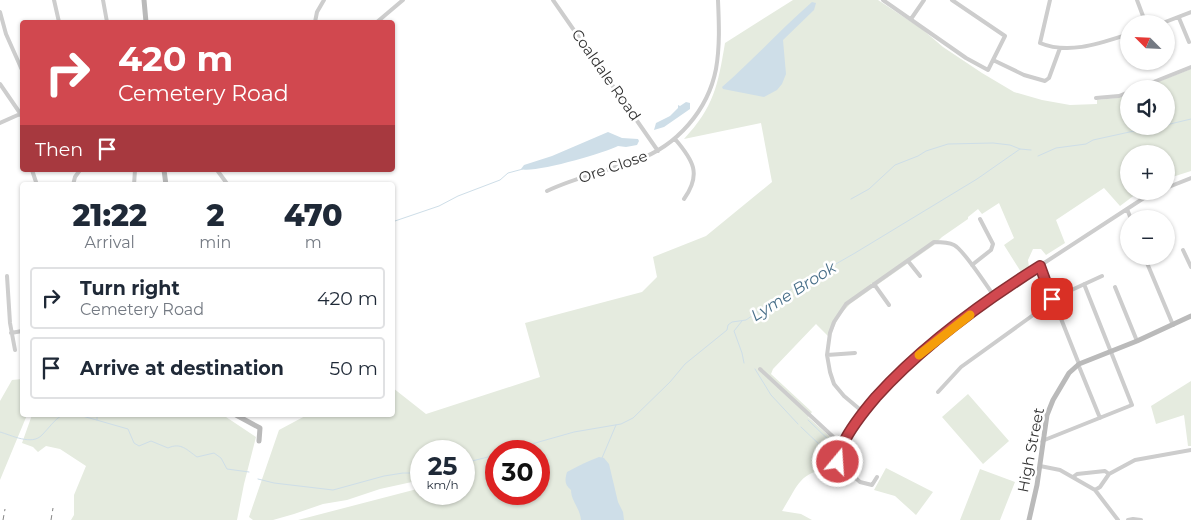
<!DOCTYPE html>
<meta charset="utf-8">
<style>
:root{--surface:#fff;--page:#f6f6f7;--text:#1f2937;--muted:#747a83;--line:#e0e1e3}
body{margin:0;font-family:Montserrat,sans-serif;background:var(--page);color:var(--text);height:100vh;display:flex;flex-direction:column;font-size:19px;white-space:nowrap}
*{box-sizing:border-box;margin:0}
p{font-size:16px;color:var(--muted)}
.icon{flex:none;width:28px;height:28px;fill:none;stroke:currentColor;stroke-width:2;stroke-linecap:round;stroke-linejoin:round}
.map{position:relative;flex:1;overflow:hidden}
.sheet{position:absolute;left:20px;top:182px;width:375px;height:235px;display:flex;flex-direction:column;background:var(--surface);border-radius:5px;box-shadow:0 1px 4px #0004}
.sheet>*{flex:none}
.banner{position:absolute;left:20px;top:20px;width:375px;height:152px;border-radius:5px;box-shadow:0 1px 4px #0004;background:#d1484f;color:#fff;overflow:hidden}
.needle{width:32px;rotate:294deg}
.tools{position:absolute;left:1120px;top:15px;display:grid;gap:10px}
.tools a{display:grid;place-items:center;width:55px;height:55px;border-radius:50%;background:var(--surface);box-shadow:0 1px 4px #0004;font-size:25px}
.speed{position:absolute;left:410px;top:440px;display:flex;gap:10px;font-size:25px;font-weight:700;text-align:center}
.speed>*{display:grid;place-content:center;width:65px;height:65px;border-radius:50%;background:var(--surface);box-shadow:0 1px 4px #0004;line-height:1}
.speed small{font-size:12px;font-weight:400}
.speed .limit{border:8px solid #d22;background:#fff;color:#111}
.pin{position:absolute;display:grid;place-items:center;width:42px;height:42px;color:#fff;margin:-21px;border-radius:10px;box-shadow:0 2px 8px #0006}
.me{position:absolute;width:55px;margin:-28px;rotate:18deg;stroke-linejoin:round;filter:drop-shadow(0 0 4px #0008)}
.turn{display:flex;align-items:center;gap:18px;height:105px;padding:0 15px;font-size:22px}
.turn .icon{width:65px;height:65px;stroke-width:2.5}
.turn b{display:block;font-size:35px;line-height:42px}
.then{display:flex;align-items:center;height:48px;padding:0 15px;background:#0003;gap:10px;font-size:19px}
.eta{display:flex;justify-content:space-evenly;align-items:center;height:85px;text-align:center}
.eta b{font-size:30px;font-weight:800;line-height:35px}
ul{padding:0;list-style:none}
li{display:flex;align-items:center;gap:15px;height:62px;margin:0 10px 8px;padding:0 5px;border:2px solid var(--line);border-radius:5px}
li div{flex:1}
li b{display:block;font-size:19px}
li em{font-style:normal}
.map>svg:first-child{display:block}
.green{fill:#e5ebdf;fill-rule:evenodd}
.water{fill:#cedee8}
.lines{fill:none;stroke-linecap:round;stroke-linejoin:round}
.stream{stroke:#cedee8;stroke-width:1}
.street{stroke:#cdcdcd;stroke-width:4}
.secondary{stroke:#bababa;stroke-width:5}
.rail{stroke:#858585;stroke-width:1;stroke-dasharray:5 4;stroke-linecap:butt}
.route-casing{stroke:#882f33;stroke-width:12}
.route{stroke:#d1484f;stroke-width:9}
.slow{stroke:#f59e0b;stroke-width:9}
.labels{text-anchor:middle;stroke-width:5;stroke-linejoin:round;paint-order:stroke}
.street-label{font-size:15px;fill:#303030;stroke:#fff}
.water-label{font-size:16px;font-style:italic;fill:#476e88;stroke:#fff}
</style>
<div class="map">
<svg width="1191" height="520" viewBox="0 0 1191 520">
<rect width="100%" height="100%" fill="#fff"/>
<path class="green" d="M793,0H878L922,29L943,47L982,73L1014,92L1042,100L1070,105L1097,104V100L1117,98L1129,93V126H1166V89H1140L1191,69V171L1166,179V154H1129V191H1140L1120,206L1104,188L1056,220L1065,243L1046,255L1041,249H1033L1028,260L1029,267L1021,272L1004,245L1014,238L999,203L982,214L978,209L968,217V219L942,237L934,245L850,304L839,316L831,334L828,336L816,324L773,369L771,374L812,412L808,417L838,444L839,449L833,467C797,474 800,483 782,511L801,514L812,520H298L421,488V494H464V451H421V480L380,489L347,500L323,504L294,514L273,520H253L249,517L279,430L307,415H392L393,388L426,414L540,377L525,323L642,292L657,277L653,257L706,236L772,182L761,123L684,139C714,107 718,85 725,43ZM496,451H539V494H496Z
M22,379V415H27L0,480V401L12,380Z
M1191,381V446H1188L1184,415L1156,424L1151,406Z
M968,394L1009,441L983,464L942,417Z
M32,415H223L256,437L244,484L237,520H71L74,515V495L86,466L60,449L46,446L38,452L33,447L22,443Z
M886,468L933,492L916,515L895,496L874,490Z
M980,469L1015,482L1000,520H960Z"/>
<path class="water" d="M812,2L816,3L814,10L783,40L786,74L782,84L777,90L764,97L723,89L722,87C753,60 780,30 812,2Z
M686,102L690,103V109L664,127L654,130L656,123L670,116L678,108V105L680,106Z
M608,132L622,138L638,139L639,141L637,145L626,147L618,146C605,153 532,174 521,169L524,165L552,156Z
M599,457L604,458L609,464L618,502L623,512L624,520H581C580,508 571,501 571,490C564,485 565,479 567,472C578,466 588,461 599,457Z"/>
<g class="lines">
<path class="stream" d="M1166,125L1191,119
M1038,156L1056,148L1086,144L1093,140L1157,126
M851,199L869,189L895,165L918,156L926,151L948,144L993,143L1010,145L1020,149
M392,222L439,206L458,196L500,180L508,173L523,169
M742,321L734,331L742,353L744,363
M755,369L771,395L798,424
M79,415L128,429L134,443L139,446L151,441L168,448C181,442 187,450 197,457L214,453L221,458L227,469L249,472
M97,415V420
M808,420L835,446L829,464
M801,427L821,446L829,461
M0,432C11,435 32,446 42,435C49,428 54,420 62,415
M507,451L574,432L621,424L633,418L670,382L685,364L727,330L728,325L732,322L746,320L785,293L855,253L977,179L1020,149L1031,150
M602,458L616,425
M464,463L496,455
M258,479L274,483L333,490L384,476L403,473H421"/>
<path class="street" d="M54,0L59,22
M103,0L107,22
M553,0L658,151
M883,0L966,58L988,70L1005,36L952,0
M1050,0L1040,43C1069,55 1101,43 1129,34
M1137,0L1146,24
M0,12L6,34L22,70
M1179,18L1189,42
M911,19L924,0
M315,22L317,12L324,0
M377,22L403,0
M1160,24L1191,12
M993,60L1024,75L1045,81L1049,78L1060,48
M0,84L22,116
M1136,89L1191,67
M1096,98L1119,96L1129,92
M0,123L20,114
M675,139C693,160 702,174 684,199
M32,170L37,185
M217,170L228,185
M73,185L75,177L80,170
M134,185L135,170
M1166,188L1191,178
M547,191C576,177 607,171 637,160C677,146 708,110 716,69C720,46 719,23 718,0
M1127,209L1131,219
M1183,250L1191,267
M908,261L920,276
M1147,263L1173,325
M972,265L991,250L993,244L980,219
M1040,266L1079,364
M7,276L10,323L15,350
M874,284L889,305
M1115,287L1137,341
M1052,299L1102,276
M11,333L22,331
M827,355L855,353
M1078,364L1100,418
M760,369L842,445
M938,392L961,367L1036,313L1054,302
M863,412L844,396L834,384L830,372L827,355L830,333L834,322L846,304L934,242C941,242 948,242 954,245C964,250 986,285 994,296
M1042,441L1132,405L1084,284
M1040,466L1060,470L1095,490L1118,520
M877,477L872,485L860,482L838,462L842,445L863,412L896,375L930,345L1018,280L1150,194L1157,191
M1073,477L1077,474L1105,471L1109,474L1135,460L1191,450
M1095,490L1100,487L1109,474
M1128,520L1133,519L1141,520"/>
<path class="secondary" d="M144,0L146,22
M164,170L166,185
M236,415L260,428L259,441
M1029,520L1037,485L1047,415L1053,400L1069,373L1079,364L1137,341L1191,316"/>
<path class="rail" d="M3,520L5,509
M51,520L53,508"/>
</g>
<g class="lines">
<defs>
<path id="route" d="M838,462C840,456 840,449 843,444C851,427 864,411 876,397C922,346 981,303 1040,266L1052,299"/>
</defs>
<use href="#route" class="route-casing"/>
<use href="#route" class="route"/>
<path class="slow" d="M919,355L970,315"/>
</g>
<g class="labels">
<g class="street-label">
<text transform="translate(606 75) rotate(55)" y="5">Coaldale Road</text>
<text transform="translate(613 167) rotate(-19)" y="5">Ore Close</text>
<text transform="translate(1031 450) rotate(-79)" y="5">High Street</text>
</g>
<g class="water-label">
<text transform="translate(793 291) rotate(-32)" y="6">Lyme Brook</text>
</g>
</g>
</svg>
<div class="tools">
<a><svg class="needle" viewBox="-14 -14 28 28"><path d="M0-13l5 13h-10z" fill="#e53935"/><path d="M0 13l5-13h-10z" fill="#747a83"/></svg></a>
<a><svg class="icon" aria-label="sound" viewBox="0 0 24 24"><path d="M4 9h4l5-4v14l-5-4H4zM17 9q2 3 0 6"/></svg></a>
<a>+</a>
<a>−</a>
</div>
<div class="speed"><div>25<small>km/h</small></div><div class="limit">30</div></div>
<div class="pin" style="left:1052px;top:299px;background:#d93025"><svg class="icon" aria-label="arrive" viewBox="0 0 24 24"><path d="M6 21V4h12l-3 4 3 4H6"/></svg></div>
<svg class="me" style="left:838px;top:462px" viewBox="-20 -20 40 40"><circle r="17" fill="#d1484f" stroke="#fff" stroke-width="3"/><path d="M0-11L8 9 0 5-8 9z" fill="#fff"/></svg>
<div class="banner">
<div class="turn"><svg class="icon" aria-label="right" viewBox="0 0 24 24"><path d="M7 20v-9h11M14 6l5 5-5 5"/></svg><div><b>420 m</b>Cemetery Road</div></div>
<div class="then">Then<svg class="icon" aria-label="arrive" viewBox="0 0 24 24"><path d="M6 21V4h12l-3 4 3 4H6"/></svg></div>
</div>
<section class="sheet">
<div class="eta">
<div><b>21:22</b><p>Arrival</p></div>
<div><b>2</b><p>min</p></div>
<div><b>470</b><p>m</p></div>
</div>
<ul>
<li><svg class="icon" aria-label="right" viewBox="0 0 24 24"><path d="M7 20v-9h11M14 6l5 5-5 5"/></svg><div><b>Turn right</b><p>Cemetery Road</p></div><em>420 m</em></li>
<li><svg class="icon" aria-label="arrive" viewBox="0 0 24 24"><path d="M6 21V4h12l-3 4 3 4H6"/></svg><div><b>Arrive at destination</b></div><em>50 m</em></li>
</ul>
</section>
</div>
